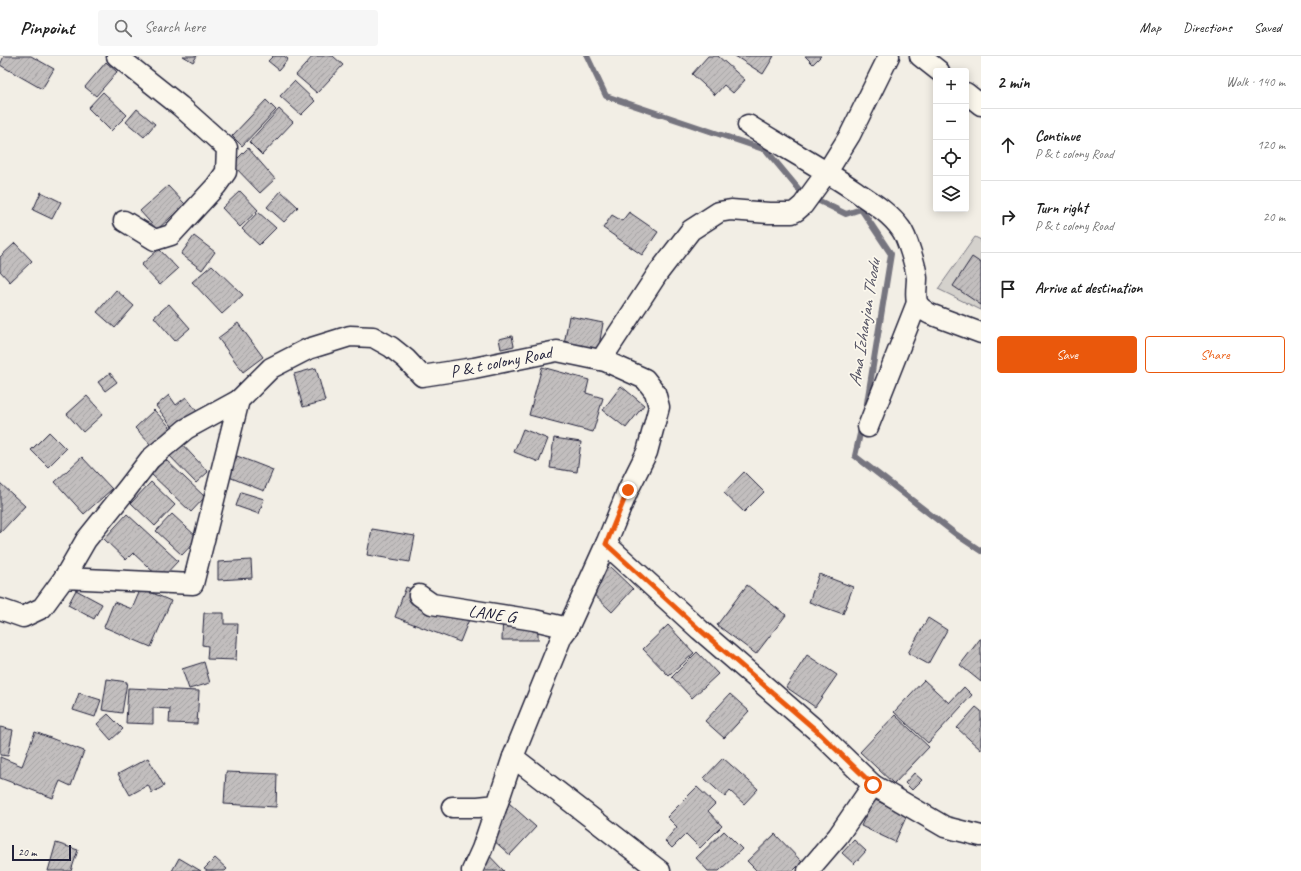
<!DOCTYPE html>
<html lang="en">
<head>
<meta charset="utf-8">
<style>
  body { margin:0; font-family:Caveat,sans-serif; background:#f6f6f6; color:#222 }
  .controls { position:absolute; right:12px; top:12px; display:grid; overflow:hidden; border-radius:4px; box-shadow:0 2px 10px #0003 }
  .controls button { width:36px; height:36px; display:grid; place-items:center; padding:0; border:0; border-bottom:1px solid #e0e0e0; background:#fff; color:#222; font:20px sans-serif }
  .scale { position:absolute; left:12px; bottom:10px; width:59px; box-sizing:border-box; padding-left:4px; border:2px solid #22223b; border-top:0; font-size:11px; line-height:14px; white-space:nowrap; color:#22223b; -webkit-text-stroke:3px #fbf7ec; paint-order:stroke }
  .stop { position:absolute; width:12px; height:12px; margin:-9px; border:3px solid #ea580c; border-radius:50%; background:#fff }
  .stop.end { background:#ea580c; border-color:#fff; box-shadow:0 1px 4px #0008 }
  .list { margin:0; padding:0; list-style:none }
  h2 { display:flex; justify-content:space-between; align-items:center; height:52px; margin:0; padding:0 16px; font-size:17px }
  h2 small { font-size:13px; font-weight:400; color:#767676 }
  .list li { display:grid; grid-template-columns:26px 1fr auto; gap:12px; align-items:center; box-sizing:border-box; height:72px; padding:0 16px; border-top:1px solid #e0e0e0 }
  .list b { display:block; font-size:15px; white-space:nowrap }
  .list p { margin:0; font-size:13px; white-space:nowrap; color:#767676 }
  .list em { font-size:13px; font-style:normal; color:#767676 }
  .actions { display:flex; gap:8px; padding:12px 16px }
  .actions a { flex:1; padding:9px 0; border:1px solid #ea580c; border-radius:4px; text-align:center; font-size:14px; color:#ea580c }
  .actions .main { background:#ea580c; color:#fff }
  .icon { flex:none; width:22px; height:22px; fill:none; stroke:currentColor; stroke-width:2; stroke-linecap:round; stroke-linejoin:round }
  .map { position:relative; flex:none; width:981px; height:815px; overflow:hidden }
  header { display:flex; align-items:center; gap:24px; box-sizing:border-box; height:56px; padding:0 20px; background:#fff; border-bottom:1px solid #e0e0e0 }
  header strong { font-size:19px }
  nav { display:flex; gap:22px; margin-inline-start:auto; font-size:14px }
  .search { width:280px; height:36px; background:#f6f6f6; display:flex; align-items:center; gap:10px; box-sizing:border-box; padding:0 14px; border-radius:4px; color:#767676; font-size:15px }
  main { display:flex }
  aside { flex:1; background:#fff }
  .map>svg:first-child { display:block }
  .pitch { fill:#d4d1cc; stroke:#7b7a84 }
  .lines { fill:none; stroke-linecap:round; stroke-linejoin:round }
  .stream { stroke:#76747f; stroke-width:6 }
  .building { fill:url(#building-hatch); stroke:#22223b }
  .minor-casing { stroke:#22223b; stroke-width:23 }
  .minor { stroke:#fbf7ec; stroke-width:20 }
  .route { stroke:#ea580c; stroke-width:5 }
  .labels { text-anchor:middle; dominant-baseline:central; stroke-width:3.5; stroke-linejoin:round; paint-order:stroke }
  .street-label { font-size:17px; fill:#22223b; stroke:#fbf7ec }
  .water-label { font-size:18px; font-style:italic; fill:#535263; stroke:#fbf7ec }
</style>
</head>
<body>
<header>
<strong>Pinpoint</strong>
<div class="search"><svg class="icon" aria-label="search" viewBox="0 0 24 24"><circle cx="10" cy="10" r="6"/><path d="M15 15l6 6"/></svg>Search here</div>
<nav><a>Map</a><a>Directions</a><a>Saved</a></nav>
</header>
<main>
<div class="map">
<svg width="981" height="815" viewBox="0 0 981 815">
  <defs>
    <pattern id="building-hatch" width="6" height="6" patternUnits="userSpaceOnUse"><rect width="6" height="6" fill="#c2bebe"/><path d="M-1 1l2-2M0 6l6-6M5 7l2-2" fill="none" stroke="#a6a3a4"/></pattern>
  </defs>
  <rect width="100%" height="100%" fill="#f2eee5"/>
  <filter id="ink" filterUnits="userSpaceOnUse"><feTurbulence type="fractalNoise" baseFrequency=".025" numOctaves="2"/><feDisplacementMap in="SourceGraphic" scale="8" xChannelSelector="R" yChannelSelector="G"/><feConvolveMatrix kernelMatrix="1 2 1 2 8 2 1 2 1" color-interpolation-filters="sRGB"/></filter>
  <g filter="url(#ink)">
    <path class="pitch" d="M975,181L981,184V254L938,233Z"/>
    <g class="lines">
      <g class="stream">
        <path d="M587,0L606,40L766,94L801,136L846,158L861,153L891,198L866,353"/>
        <path d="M862,369L855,400L957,479L981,495"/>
      </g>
    </g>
    <g class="building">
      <path d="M4,0H31L54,13L42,33L0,9Z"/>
      <path d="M183,0H197L193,6Z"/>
      <path d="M273,0H284L288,3L279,14L268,5Z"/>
      <path d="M313,0H333L343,9L317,37L296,19Z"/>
      <path d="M708,0H718L745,24L733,37L724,29L715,39L692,18Z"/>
      <path d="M735,0H774L763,18Z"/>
      <path d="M805,0H821L813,8Z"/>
      <path d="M106,6L117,16L96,40L85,31Z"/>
      <path d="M294,25L315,45L301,59L280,40Z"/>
      <path d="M103,36L127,59L111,75L88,52Z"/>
      <path d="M266,44L276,54L242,90L232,80Z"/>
      <path d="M137,53L155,68L144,81L126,66Z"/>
      <path d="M279,53L293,66L262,99L249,86Z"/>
      <path d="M248,92L275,123L260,137L232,108Z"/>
      <path d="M168,130L185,148L157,174L140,155Z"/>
      <path d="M240,135L258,154L240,171L222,152Z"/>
      <path d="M281,135L298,151L284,166L267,151Z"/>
      <path d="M41,136L61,146L52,163L33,154Z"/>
      <path d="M258,156L276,172L259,189L242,173Z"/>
      <path d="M629,156L658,176L642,199L603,172L612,159L622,165Z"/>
      <path d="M194,180L215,196L202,214L181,198Z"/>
      <path d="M15,187L32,205L10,226L0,215V201Z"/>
      <path d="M159,193L178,213L160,229L141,209Z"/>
      <path d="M972,201L981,207V249L953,230Z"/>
      <path d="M212,209L243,239L222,258L192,226Z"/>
      <path d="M116,234L134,250L115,272L97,256Z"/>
      <path d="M169,248L190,272L175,285L154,261Z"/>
      <path d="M569,260L603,267L598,296L564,289Z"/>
      <path d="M238,267L263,301L243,316L218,282Z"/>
      <path d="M512,280L514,290L501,293L499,283Z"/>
      <path d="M542,311L589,324L586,337L603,342L593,376L529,359Z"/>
      <path d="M316,312L325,345L303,351L294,318Z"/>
      <path d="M110,317L117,326L105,335L98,326Z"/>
      <path d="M621,330L644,349L626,372L603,354Z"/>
      <path d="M169,339L176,349L186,341L198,357L175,374L156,350Z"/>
      <path d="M87,340L103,358L83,376L67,358Z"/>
      <path d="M154,354L172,373L153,391L135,372Z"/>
      <path d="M523,373L548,383L539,406L514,396Z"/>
      <path d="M49,376L66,393L48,411L31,394Z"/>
      <path d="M554,382L581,386L577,416L550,412Z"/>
      <path d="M179,385L208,416L196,427L167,397Z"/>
      <path d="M237,400L273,414L264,435L229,421Z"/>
      <path d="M82,401L112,433L84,458L55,426Z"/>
      <path d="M165,403L205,441L191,456L151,418Z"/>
      <path d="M744,416L764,436L744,456L724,437Z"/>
      <path d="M151,426L175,449L155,470L131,447Z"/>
      <path d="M0,427L25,450L0,477Z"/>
      <path d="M241,436L264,443L259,458L236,450Z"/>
      <path d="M127,458L178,505L161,523L133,497L126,504L104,483Z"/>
      <path d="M172,458L198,482L182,499L156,475Z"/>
      <path d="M372,473L415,480L410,506L367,499Z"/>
      <path d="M251,504L252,522L218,524V506Z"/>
      <path d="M606,507L633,533L612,556L585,530Z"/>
      <path d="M819,518L853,531L843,558L809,546Z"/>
      <path d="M747,529L786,559L756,598L717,569Z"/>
      <path d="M406,531L472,556L460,586L395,561Z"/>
      <path d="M141,532L171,545L151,591L104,571L114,546L132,553Z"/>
      <path d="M76,534L102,548L94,563L68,549Z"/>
      <path d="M503,556H538V584H502Z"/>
      <path d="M204,557H224V568H238L236,604L207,603L208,590L202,589Z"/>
      <path d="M928,562L947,574L928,608L908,597Z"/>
      <path d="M668,569L694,597L669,620L643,593Z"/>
      <path d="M980,583H981V626L960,609Z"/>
      <path d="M697,596L718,618L692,642L672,621Z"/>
      <path d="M807,599L837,619L815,651L786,631Z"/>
      <path d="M204,606L210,627L189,633L182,613Z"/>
      <path d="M107,623L127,626L122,657L102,654Z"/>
      <path d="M924,624L949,647L964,631L972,639L928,687L894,656Z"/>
      <path d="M128,632L199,635L197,668L169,667L170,653L153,652V668L126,667Z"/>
      <path d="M79,637L101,644L95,661L73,654Z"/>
      <path d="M730,638L749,655L724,682L705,665Z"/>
      <path d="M976,651L981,655V694L957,672Z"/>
      <path d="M108,658L123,673L111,684L97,668Z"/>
      <path d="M895,659L929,691L894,728L860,696Z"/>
      <path d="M0,671L13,674L8,700L0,699Z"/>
      <path d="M35,676L84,695L71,730L60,725L53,742L0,722V701L22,710Z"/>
      <path d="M148,702L164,730L152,737L148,729L130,739L118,718Z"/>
      <path d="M723,702L758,733L744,748L730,735L725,741L704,722Z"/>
      <path d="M226,716L277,718L276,751L224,748Z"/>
      <path d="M914,717L922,724L912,734L905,727Z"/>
      <path d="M697,731L715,748L708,755L722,770L700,792L686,778L672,792L665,785L677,771L667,761Z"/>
      <path d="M873,743L907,759L895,786L861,770Z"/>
      <path d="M509,747L536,771L510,799L483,775Z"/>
      <path d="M724,775L742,793L719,815H708L696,802Z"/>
      <path d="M775,778L802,806L793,815H757L747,805Z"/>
      <path d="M854,784L866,795L854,808L842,797Z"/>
      <path d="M56,787L78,794L71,815H48Z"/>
      <path d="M479,789L504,815H473L463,805Z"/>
      <path d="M179,802L201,815H172Z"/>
      <path d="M215,802L227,813L225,815H207L204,813Z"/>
    </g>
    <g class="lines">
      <g class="minor-casing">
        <g id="minor">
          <path d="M117,0L180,50L227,92L226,116L216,130L171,179L155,184L124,165"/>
          <path d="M920,0L939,15"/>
          <path d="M966,37L981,49"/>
          <path d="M748,69C783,91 820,111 854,134C871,146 889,156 901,173C907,181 916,211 917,222C917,229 915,239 917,246C919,252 925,255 930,258L981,277"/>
          <path d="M601,304L658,217L691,174L719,156L731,154L769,157H792L796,155L803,149L827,116L850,79L889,0"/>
          <path d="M868,371L917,247"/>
          <path d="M606,488L568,572L562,580L513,701L660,815"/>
          <path d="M64,522L86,484L127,433L150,403L186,373L239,344"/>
          <path d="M419,539L432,548L534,564L568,572"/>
          <path d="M0,553L23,561L42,552L64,522L193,528L239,344L271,312L308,293L350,280L373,281L391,291L406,303L422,320L474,312L557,295L605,305L645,323L655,336L659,351L647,396L628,434L606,488L700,574L817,675L873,729L838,780L808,815"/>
          <path d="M873,729L945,771L981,780"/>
          <path d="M452,751H478L497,749L513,701"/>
          <path d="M472,815L482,793L497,749"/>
        </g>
      </g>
      <use href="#minor" class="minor"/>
    </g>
  </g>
  <g class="lines" filter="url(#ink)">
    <path class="route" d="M628,434L606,488L700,574L817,675L873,729"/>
  </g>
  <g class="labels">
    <g class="street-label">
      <text transform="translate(501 306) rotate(-11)">P &amp; t colony Road</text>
      <text transform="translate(492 558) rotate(8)">LANE G</text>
    </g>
    <g class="water-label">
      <text transform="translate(864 267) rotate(-81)">Ama Izhanjan Thodu</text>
    </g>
  </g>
</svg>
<div class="controls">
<button>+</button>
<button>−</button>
<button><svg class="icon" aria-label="locate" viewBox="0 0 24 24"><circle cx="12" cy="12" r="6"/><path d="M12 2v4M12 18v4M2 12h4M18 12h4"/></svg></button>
<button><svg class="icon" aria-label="layers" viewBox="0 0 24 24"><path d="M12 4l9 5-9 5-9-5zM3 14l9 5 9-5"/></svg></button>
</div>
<div class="scale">20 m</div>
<div class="stop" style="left:873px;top:729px"></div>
<div class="stop end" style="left:628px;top:434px"></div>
</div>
<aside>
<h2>2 min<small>Walk · 140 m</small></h2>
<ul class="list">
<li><svg class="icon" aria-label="ahead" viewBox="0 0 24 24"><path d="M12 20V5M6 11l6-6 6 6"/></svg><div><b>Continue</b><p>P &amp; t colony Road</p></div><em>120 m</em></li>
<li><svg class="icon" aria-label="right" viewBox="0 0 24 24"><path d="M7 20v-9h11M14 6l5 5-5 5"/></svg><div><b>Turn right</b><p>P &amp; t colony Road</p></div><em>20 m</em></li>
<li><svg class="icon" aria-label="arrive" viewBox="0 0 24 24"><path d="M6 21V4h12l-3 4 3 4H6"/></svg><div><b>Arrive at destination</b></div></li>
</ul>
<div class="actions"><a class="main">Save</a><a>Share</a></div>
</aside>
</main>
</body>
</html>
